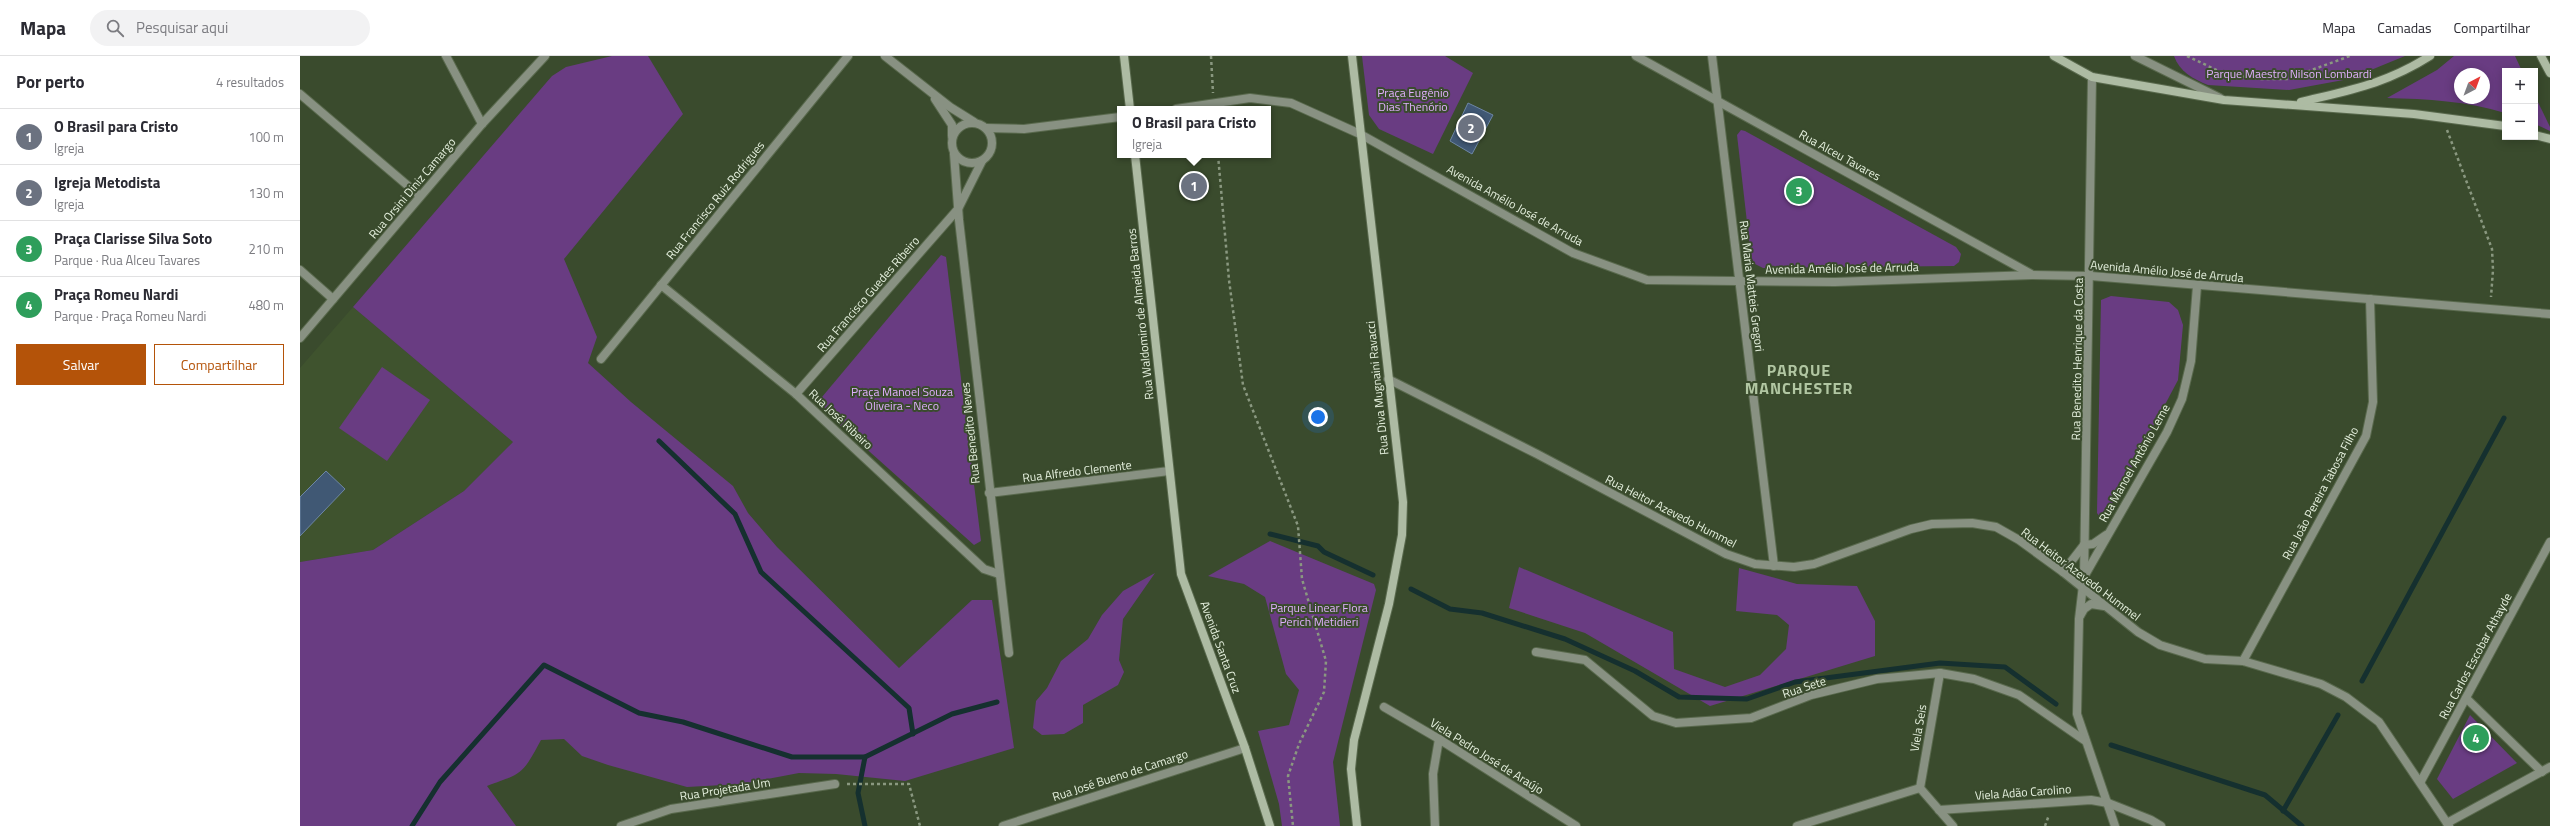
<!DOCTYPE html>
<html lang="pt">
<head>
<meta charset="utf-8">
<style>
  body { margin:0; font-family:"Titillium Web",sans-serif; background:#f2f2f3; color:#2b2b33 }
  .controls { position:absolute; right:12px; top:12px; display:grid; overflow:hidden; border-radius:0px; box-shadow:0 2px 10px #0003 }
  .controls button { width:36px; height:36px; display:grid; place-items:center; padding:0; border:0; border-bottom:1px solid #e1e1e2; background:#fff; color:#2b2b33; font:20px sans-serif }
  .compass { position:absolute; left:2154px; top:12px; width:36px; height:36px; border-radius:50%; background:#fff; box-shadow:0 2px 10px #0003; rotate:41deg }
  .you { position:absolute; left:1018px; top:361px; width:14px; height:14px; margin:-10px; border:3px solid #fff; border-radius:50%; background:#1a73e8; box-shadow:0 0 0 6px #1a73e833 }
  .badge { display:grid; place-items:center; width:26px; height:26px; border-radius:50%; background:#b45309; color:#fff; font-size:13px; font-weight:700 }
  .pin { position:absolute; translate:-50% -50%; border:2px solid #fff; box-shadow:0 1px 4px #0006 }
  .popup { position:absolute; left:817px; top:50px; width:154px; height:52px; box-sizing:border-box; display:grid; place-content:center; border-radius:0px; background:#fff; filter:drop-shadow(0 1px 3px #0005); font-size:13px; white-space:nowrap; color:#7c7c81 }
  .popup b { font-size:15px; color:#2b2b33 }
  .popup::after { content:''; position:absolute; left:50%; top:100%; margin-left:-8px; border:8px solid transparent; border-top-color:#fff }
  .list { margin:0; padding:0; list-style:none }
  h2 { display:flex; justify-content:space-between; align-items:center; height:52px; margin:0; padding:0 16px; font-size:17px }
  h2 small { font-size:13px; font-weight:400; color:#7c7c81 }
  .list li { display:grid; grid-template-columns:26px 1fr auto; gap:12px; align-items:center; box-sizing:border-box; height:56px; padding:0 16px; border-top:1px solid #e1e1e2 }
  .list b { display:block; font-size:15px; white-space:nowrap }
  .list p { margin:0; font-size:13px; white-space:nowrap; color:#7c7c81 }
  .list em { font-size:13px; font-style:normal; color:#7c7c81 }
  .actions { display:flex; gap:8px; padding:12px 16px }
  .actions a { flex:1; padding:9px 0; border:1px solid #b45309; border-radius:0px; text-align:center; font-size:14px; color:#b45309 }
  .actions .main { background:#b45309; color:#fff }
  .icon { flex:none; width:22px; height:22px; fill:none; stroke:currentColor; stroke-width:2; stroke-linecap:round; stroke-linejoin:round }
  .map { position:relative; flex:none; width:2250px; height:770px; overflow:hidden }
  header { display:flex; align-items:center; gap:24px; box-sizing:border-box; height:56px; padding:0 20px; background:#fff; border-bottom:1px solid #e1e1e2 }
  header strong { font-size:19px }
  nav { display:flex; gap:22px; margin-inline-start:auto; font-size:14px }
  .search { width:280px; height:36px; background:#f2f2f3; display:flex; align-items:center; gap:10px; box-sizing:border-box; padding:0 14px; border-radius:22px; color:#7c7c81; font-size:15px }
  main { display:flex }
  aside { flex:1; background:#fff }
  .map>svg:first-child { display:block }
  .built { fill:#3f532e }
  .green { fill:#693c82; fill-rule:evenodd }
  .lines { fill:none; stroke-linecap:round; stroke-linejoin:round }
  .stream { stroke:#15302f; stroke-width:5 }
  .building { fill:#405874; stroke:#6d86a4 }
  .service-casing { stroke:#59694d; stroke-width:10 }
  .minor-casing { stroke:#59694d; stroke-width:10 }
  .secondary-casing { stroke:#59694d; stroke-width:10 }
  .path { stroke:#8a9880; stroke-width:2.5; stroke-dasharray:3 3; stroke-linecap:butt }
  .service { stroke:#889182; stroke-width:8 }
  .minor { stroke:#889182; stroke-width:8 }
  .secondary { stroke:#adbba3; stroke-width:8 }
  .labels { text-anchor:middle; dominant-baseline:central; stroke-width:4; stroke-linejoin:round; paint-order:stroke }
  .park-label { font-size:12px; fill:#e1b0fe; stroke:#3a4b2d }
  .street-label { font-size:12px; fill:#e5f0de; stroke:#3a4b2d }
  .district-label { font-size:16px; font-weight:bold; letter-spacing:1px; fill:#b1c6a2; stroke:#3a4b2d }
</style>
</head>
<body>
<header>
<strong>Mapa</strong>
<div class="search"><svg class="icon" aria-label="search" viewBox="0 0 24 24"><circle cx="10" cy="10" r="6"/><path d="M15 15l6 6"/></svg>Pesquisar aqui</div>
<nav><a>Mapa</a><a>Camadas</a><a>Compartilhar</a></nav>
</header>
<main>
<aside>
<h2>Por perto<small>4 resultados</small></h2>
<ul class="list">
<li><span class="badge" style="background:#6b7280">1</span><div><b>O Brasil para Cristo</b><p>Igreja</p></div><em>100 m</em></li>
<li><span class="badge" style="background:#6b7280">2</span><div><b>Igreja Metodista</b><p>Igreja</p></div><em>130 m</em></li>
<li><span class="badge" style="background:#2e9e5b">3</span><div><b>Praça Clarisse Silva Soto</b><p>Parque · Rua Alceu Tavares</p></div><em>210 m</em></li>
<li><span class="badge" style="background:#2e9e5b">4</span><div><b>Praça Romeu Nardi</b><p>Parque · Praça Romeu Nardi</p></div><em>480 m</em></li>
</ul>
<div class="actions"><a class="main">Salvar</a><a>Compartilhar</a></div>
</aside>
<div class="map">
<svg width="2250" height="770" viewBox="0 0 2250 770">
  <rect width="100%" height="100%" fill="#3a4b2d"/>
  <path class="built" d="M53,251L213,386L164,435L73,494L0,506V312Z"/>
  <g class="green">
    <path d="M312,0H348L383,58L264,203L297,281L288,307L331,346L433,430L448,457L477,491L599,612L672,544H692L714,692L605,725L536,718L499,717L441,728L387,731L308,709L282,700L264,683L241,684C222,719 223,717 187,730L216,770H0V506L73,494L164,435L213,386L53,251L252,20L266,11Z"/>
    <path d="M1062,0H1145L1173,17L1133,98L1079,73L1069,59Z"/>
    <path d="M1874,0H2105L2049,23L1989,34L1908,29C1893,23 1879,15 1874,0Z"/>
    <path d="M2154,0H2215L2222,15H2205V57C2167,45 2127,43 2087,42L2137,14ZM2160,18H2184V42H2160Z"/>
    <path d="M2235,40L2250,71V75L2235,68Z"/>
    <path d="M1441,74L1445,75L1656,191L1661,198L1659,206L1654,210L1463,212L1455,208L1451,201L1437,79Z"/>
    <path d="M641,199L646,201L681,485L674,489L523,354L520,348L522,341Z"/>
    <path d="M1811,240L1869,246L1878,254L1883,269L1878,324L1806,460L1801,463L1797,457L1801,244Z"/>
    <path d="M82,311L130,344L87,405L39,372Z"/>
    <path d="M970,485L1074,528L1076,534L1033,706L1040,770H982L979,748L958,675L989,669L999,634L986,618L965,541L944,528L908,520Z"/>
    <path d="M1219,511L1373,576L1374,613L1425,631L1460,619L1486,593L1489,569L1477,559L1436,555L1439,512L1497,528L1557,530L1575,565V600L1410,650L1285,577L1209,552Z"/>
    <path d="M855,517L823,563L819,604L824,616L818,629L783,649V667L764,678L742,679L733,672L736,645L747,632L761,605L788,583L802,559L823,535Z"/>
    <path d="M2170,659L2217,707L2153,743L2137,723Z"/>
  </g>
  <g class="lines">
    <g class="stream">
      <path d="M359,385L435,458L461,516L609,652L613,678"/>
      <path d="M970,478L1018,490L1024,496L1073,519"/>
      <path d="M1111,533L1150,553L1182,557L1265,583L1335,615L1379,641L1447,643L1495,626L1640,607L1705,611L1756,648"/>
      <path d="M2062,625L2204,362"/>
      <path d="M1811,689L1965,739L2002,770"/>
      <path d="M565,701L558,737L565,770"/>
      <path d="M1983,755L2038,659"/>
      <path d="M112,770L140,726L244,609L339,657L383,666L492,701H565L652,658L697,646"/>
    </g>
  </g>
  <g class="building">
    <path d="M1168,47L1193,59L1172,98L1150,85Z"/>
    <path d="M903,119L906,138L885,140L882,122Z"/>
    <path d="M26,415L45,433L0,480V441Z"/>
  </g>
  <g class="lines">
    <g class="service-casing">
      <g id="service">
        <path d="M1835,0L1920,42"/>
        <path d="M1639,754L1791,744L1808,747"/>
      </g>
    </g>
    <g class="minor-casing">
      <g id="minor">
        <path d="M146,0L182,68"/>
        <path d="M585,0L650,51L674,66"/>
        <path d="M1336,0L1731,218"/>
        <path d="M1412,0L1474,510"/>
        <path d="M1792,21L1784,521L1779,563L1777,658L1815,770"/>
        <path d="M0,38L120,140"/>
        <path d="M635,43L652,69V80"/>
        <path d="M876,53L950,42L991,47L1060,78L1273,197L1347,224L1535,226L1732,219L1791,220L2250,258"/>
        <circle cx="672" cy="87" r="20"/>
        <path d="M686,72L724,73L820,61"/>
        <path d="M654,98L659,164L709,597"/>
        <path d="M0,214L33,243"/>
        <path d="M361,229L496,338L684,513L699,518"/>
        <path d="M0,282L182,68L245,0"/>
        <path d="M301,303L548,0"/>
        <path d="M1088,323L1237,398L1426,498L1455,508L1494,511L1514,508L1611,473L1632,468L1672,467L1696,471L1719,484L1763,516L1838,576L1860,589L1905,603L1943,605L2021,628L2046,641L2079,666L2149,770"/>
        <path d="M496,338L658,153L682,105"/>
        <path d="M689,437L869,415"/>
        <path d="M1784,489L1793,488L1806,479"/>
        <path d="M1763,516L1784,489"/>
        <path d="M1785,519L1867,376L1882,343L1891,305L1897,230"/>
        <path d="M1780,560L1784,553L1791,548L1804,550"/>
        <path d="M1236,596L1285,604L1353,660L1376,667L1451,662L1511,639L1577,623L1640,617L1674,623L1719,639L1784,684"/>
        <path d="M1943,605L2066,380L2073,346L2070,243"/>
        <path d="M2166,642L2242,716"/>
        <path d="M1084,651L1139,683L1276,770"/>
        <path d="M2121,725L2250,486"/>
        <path d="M1620,732L1640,617"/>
        <path d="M1620,732L1653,770"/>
        <path d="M1808,747L1851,764L1861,770"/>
        <path d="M2147,767L2250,711"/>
        <path d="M321,770L371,753L535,728"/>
        <path d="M703,770L945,692"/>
        <path d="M1135,770L1133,718L1139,683"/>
        <path d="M1497,770L1620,732"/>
      </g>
    </g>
    <g class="secondary-casing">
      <g id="secondary">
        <path d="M824,0L830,53"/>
        <path d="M1052,0L1103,446L1102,479L1089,548L1054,684L1051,713L1057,770"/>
        <path d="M1754,0L1792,21L1924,44L2114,58L2205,70"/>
        <path d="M2241,0L2250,17"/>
        <path d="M2001,46C2050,34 2086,28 2130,0"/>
        <path d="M2235,79L2250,83"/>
        <path d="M835,99L881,518L945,692L970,770"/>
      </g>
    </g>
    <g class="path">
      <path d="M911,0L913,37"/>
      <path d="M1887,0L1925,18L1961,23H1987L2050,0"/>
      <path d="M2147,74L2192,193L2193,214L2191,241"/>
      <path d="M918,99L929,224L943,329L998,470L1002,523L1026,605L1024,636L999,688L988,720L993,770"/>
      <path d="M547,728H609L620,770"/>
      <path d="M1745,770L1749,759"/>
    </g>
    <use href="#service" class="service"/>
    <use href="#minor" class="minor"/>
    <use href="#secondary" class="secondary"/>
  </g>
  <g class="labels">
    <g class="park-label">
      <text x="1989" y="17">Parque Maestro Nilson Lombardi</text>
      <text x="1113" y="36">Praça Eugênio<tspan x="1113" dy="14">Dias Thenório</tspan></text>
      <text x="602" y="335">Praça Manoel Souza<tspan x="602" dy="14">Oliveira - Neco</tspan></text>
      <text x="1019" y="551">Parque Linear Flora<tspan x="1019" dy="14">Perich Metidieri</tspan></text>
    </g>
    <g class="street-label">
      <text transform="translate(1540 99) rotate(29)">Rua Alceu Tavares</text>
      <text transform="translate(112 132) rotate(-50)">Rua Orsini Diniz Camargo</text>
      <text transform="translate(415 144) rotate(-51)">Rua Francisco Ruiz Rodrigues</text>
      <text transform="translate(1215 149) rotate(29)">Avenida Amélio José de Arruda</text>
      <text transform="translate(1542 212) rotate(-1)">Avenida Amélio José de Arruda</text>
      <text transform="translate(1867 215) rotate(5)">Avenida Amélio José de Arruda</text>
      <text transform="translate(1452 230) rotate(83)">Rua Maria Matteis Gregori</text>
      <text transform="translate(568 238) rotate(-49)">Rua Francisco Guedes Ribeiro</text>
      <text transform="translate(840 258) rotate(-96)">Rua Waldomiro de Almeida Barros</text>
      <text transform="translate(1777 303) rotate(-89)">Rua Benedito Henrique da Costa</text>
      <text transform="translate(1077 332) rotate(-96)">Rua Diva Mugnaini Ravacci</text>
      <text transform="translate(541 363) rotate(43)">Rua José Ribeiro</text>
      <text transform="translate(670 377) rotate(-96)">Rua Benedito Neves</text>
      <text transform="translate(1834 407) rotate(-61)">Rua Manoel Antônio Leme</text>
      <text transform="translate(777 415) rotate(-7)">Rua Alfredo Clemente</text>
      <text transform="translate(2020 437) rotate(-62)">Rua João Pereira Tabosa Filho</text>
      <text transform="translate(1371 455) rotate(27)">Rua Heitor Azevedo Hummel</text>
      <text transform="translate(1781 518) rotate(37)">Rua Heitor Azevedo Hummel</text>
      <text transform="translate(921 591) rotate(70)">Avenida Santa Cruz</text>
      <text transform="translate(2175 600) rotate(-62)">Rua Carlos Escobar Athayde</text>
      <text transform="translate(1504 631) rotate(-18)">Rua Sete</text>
      <text transform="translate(1618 672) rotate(-80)">Viela Seis</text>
      <text transform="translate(1187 700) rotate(32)">Viela Pedro José de Araújo</text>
      <text transform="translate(820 719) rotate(-18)">Rua José Bueno de Camargo</text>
      <text transform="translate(425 733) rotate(-9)">Rua Projetada Um</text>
      <text transform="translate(1723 736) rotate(-4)">Viela Adão Carolino</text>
    </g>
    <g class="district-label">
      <text x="1499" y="314">PARQUE<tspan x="1499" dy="18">MANCHESTER</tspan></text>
    </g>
  </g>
</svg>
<div class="controls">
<button>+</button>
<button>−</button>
</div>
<svg class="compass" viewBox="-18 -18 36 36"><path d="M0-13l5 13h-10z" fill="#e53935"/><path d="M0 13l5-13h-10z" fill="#7c7c81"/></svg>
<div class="you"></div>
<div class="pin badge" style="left:894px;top:130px;background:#6b7280">1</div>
<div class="popup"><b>O Brasil para Cristo</b>Igreja</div>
<div class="pin badge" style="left:1171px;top:72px;background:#6b7280">2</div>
<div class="pin badge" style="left:1499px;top:135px;background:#2e9e5b">3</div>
<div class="pin badge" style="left:2176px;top:682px;background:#2e9e5b">4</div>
</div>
</main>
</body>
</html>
